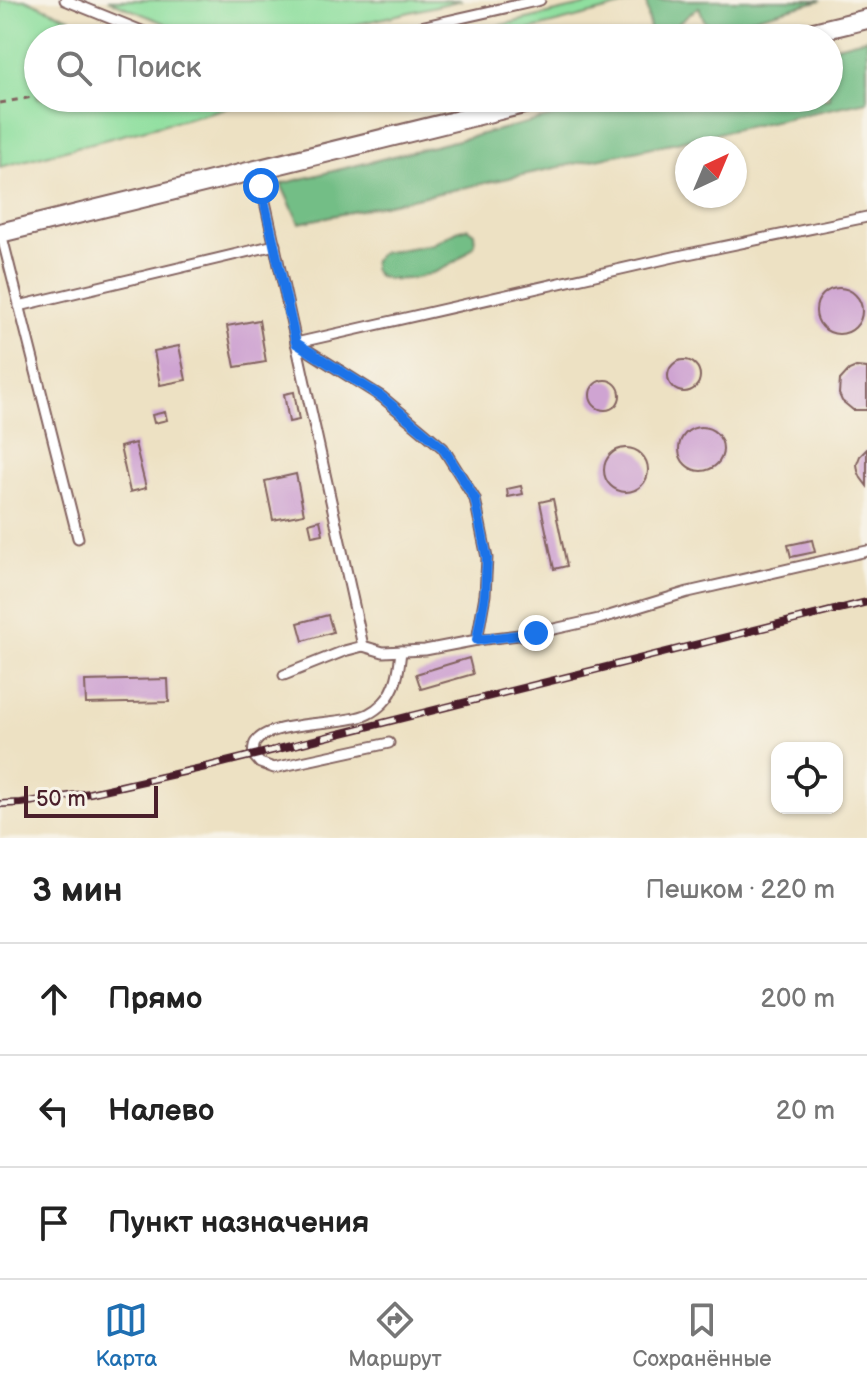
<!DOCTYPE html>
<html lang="ru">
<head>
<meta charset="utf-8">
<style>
  body { margin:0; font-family:"Balsamiq Sans",sans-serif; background:#f2f2f2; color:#222 }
  .controls { position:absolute; right:24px; bottom:24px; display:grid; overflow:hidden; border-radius:16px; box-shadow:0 2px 6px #0004 }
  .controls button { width:72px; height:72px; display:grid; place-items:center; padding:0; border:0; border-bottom:2px solid #e0e0e0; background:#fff; color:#222; font:40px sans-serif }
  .compass { position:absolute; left:675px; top:136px; width:72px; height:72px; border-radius:50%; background:#fff; box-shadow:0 2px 6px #0004; rotate:44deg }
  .scale { position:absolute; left:24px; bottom:20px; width:134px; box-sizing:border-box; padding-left:8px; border:4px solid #4a1f2b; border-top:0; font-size:22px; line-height:28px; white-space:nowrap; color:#4a1f2b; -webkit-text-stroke:6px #f7f3e8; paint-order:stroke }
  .stop { position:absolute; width:24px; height:24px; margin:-18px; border:6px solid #1a73e8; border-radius:50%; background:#fff }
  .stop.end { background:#1a73e8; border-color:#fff; box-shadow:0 2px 8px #0008 }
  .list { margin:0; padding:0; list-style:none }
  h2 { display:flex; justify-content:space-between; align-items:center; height:104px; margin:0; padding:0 32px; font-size:34px }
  h2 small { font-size:26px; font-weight:400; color:#767676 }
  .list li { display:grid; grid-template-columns:52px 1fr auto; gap:24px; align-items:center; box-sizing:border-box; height:112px; padding:0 32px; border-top:2px solid #e0e0e0 }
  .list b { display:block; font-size:30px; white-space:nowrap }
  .list em { font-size:26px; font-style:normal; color:#767676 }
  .icon { flex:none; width:44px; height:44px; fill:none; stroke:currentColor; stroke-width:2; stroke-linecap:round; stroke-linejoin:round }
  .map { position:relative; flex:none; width:867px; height:838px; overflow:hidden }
  .search { position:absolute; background:#fff; box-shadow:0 2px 6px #0004; left:24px; right:24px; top:24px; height:88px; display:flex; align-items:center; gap:20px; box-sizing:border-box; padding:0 28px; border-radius:44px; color:#767676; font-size:30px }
  .sheet { height:440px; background:#fff }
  nav { display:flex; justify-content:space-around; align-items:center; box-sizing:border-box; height:112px; border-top:2px solid #e0e0e0; background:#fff; font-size:22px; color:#767676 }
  nav a { display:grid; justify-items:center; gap:4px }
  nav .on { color:#1f6fb2 }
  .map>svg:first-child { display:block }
  .green { fill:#8fdf9f; stroke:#6c7f65; stroke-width:2 }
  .forest { fill:#73be86; stroke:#5e6e58; stroke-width:2 }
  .building { fill:#cfa4d2 }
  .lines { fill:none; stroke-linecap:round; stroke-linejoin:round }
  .lane-casing { stroke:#836360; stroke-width:13 }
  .street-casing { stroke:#836360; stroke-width:22 }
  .path { stroke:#836360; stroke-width:3; stroke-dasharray:6 6; stroke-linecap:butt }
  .lane { stroke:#fff; stroke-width:9 }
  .street { stroke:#fff; stroke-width:18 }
  .rail-casing { stroke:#4a1f2b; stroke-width:8 }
  .rail { stroke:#f7f3e8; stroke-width:5; stroke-dasharray:15; stroke-linecap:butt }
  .route { stroke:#1a73e8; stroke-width:10 }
</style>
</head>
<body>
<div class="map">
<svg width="867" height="838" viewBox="0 0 867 838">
  <rect width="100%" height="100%" fill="#f7f3e8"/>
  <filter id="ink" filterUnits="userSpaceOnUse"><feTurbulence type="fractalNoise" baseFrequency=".0125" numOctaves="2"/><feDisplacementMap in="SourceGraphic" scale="16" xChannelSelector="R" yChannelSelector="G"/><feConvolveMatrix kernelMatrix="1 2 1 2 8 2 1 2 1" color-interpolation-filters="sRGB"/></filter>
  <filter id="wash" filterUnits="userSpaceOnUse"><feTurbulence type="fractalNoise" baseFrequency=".006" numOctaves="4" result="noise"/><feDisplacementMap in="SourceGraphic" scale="32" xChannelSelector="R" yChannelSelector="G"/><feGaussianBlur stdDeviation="1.8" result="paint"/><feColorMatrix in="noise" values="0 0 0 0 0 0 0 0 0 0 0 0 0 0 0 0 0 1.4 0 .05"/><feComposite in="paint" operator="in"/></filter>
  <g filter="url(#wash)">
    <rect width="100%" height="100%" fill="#ede1c3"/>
    <g class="green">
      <path d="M0,0H27L116,38H38V98H265L0,167Z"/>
      <path d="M108,0H462L302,37L211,38L193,35Z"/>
      <path d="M608,0H645L498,38H446Z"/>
    </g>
    <g class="forest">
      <path d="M646,0H822L708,30L699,7L660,38H651Z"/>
      <path d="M867,38V101L299,223L281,184L627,98H829V48Z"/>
      <path d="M467,228L474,233L475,244C455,268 420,282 389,279C371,277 368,263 381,253L433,244L457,231Z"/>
    </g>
    <g id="blocks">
      <g class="building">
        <circle cx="839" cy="311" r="23"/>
        <path d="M259,320L266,362L235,367L227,326Z"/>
        <path d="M179,346L186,380L160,385L154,351Z"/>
        <circle cx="684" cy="376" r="16"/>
        <path d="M856,367L867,368V410H853L842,401L839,394L840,380L849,370Z"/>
        <circle cx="605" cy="395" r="15"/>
        <path d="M294,392L299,420L289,422L284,394Z"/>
        <path d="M165,412L167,420L154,423L152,415Z"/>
        <circle cx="701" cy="449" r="22"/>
        <path d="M135,443L146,488L130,492L120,447Z"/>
        <circle cx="626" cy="470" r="22"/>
        <path d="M867,449V486L861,478L858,471L857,464L860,456Z"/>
        <path d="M296,474L304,514L273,520L265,481Z"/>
        <path d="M521,486L523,494L508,497L507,489Z"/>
        <path d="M553,499L567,566L554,569L540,502Z"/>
        <path d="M320,520L323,534L312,536L309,523Z"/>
        <path d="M812,540L815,552L791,557L788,545Z"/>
        <path d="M328,615L333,632L303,641L298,623Z"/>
        <path d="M469,658L473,674L421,689L416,674Z"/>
        <path d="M168,679L169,702L86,704L85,681Z"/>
      </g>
    </g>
  </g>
  <g filter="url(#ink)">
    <use href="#blocks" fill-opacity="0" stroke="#836360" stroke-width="2"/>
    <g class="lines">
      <g class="lane-casing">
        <g id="lane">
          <path d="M65,0L159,38"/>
          <path d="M372,38L540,0"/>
          <path d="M258,170L363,646"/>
          <path d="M1,233L78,538"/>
          <path d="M19,306L275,245"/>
          <path d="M296,343L678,256L867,217"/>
          <path d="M477,640L536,633L599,619L688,592L867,551"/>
          <path d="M284,675L344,651L363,646L383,652L425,650L477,640L485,595L487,558L475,499L443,448L382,397L296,343"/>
          <path d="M389,743L274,768L260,763L253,755C254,751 253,746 255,743C268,720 344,726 368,714C372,712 380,706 383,703C397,689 399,670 401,651"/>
        </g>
      </g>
      <g class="street-casing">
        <g id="street">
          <path d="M789,38L867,19"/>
          <path d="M0,233L548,98"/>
        </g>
      </g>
      <path class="path" d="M0,103L38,96"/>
      <use href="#lane" class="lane"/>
      <use href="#street" class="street"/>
      <g class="rail-casing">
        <path id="rail" d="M0,804L21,803L90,793L210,766L867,602"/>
      </g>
      <use href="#rail" class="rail"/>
    </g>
  </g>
  <g class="lines" filter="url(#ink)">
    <path class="route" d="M261,186L296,343L382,397L443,448L475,499L487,558L485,595L477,640L536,633"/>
  </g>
</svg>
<div class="controls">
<button><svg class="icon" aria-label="locate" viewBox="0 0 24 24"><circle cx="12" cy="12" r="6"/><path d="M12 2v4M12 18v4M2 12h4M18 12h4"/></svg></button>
</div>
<svg class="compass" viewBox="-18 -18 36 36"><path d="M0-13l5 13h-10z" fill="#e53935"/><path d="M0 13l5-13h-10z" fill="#767676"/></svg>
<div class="scale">50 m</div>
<div class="stop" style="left:261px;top:186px"></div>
<div class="stop end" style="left:536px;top:633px"></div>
<div class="search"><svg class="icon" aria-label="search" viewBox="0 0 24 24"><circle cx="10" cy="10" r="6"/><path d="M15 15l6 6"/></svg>Поиск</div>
</div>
<section class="sheet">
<h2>3 мин<small>Пешком · 220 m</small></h2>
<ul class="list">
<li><svg class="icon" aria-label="ahead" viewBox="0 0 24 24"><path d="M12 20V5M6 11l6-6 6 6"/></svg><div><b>Прямо</b></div><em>200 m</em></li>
<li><svg class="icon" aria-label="left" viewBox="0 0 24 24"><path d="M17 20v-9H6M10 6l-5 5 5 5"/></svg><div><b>Налево</b></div><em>20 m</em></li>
<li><svg class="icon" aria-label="arrive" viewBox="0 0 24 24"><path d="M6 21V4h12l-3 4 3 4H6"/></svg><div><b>Пункт назначения</b></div></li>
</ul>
</section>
<nav>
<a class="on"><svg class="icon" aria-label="map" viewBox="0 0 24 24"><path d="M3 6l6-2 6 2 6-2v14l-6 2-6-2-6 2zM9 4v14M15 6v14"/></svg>Карта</a>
<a><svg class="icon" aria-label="directions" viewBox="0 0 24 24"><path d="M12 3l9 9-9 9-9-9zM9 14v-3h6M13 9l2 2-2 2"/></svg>Маршрут</a>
<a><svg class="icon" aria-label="saved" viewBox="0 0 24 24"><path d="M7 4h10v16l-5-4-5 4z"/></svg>Сохранённые</a>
</nav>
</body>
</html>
